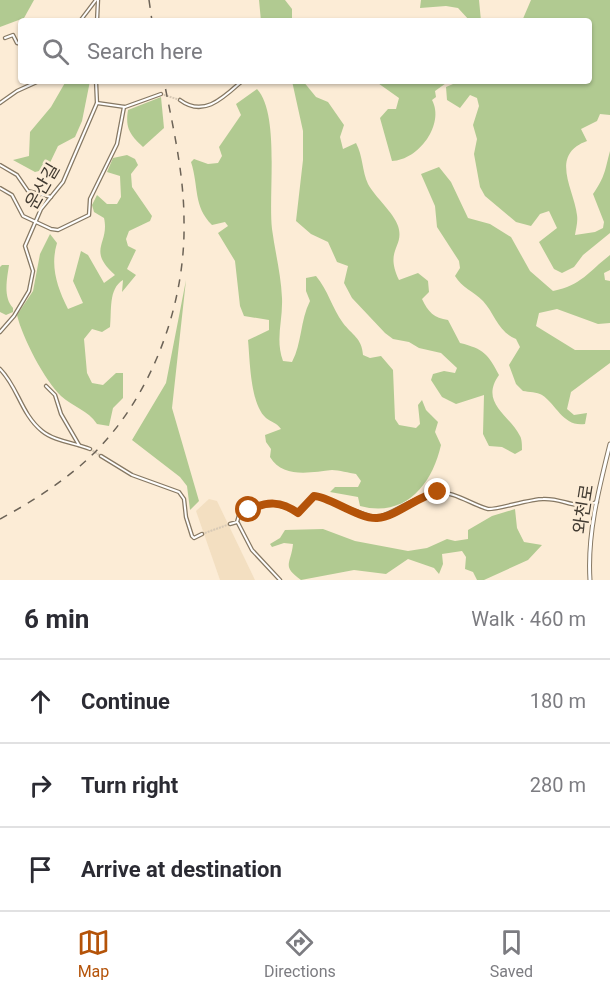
<!DOCTYPE html>
<html lang="en">
<head>
<meta charset="utf-8">
<style>
  body { margin:0; font-family:Roboto,"Noto Sans KR",sans-serif; background:#f2f2f3; color:#2b2b33 }
  .stop { position:absolute; width:18px; height:18px; margin:-14px; border:4px solid #b45309; border-radius:50%; background:#fff }
  .stop.end { background:#b45309; border-color:#fff; box-shadow:0 2px 6px #0008 }
  .list { margin:0; padding:0; list-style:none }
  h2 { display:flex; justify-content:space-between; align-items:center; height:78px; margin:0; padding:0 24px; font-size:26px }
  h2 small { font-size:20px; font-weight:400; color:#7c7c81 }
  .list li { display:grid; grid-template-columns:39px 1fr auto; gap:18px; align-items:center; box-sizing:border-box; height:84px; padding:0 24px; border-top:2px solid #e1e1e2 }
  .list b { display:block; font-size:22px; white-space:nowrap }
  .list em { font-size:20px; font-style:normal; color:#7c7c81 }
  .icon { flex:none; width:33px; height:33px; fill:none; stroke:currentColor; stroke-width:2; stroke-linecap:round; stroke-linejoin:round }
  .map { position:relative; flex:none; width:610px; height:580px; overflow:hidden }
  .search { position:absolute; background:#fff; box-shadow:0 2px 4px #0004; left:18px; right:18px; top:18px; height:66px; display:flex; align-items:center; gap:15px; box-sizing:border-box; padding:0 21px; border-radius:6px; color:#7c7c81; font-size:22px }
  .sheet { height:330px; background:#fff }
  nav { display:flex; justify-content:space-around; align-items:center; box-sizing:border-box; height:84px; border-top:2px solid #e1e1e2; background:#fff; font-size:16px; color:#7c7c81 }
  nav a { display:grid; justify-items:center; gap:3px }
  nav .on { color:#b45309 }
  .map>svg:first-child { display:block }
  .built { fill:#f3dfc1 }
  .forest { fill:#b1ca91 }
  .lines { fill:none; stroke-linecap:round; stroke-linejoin:round }
  .minor-tunnel { stroke:#d7c9b5; stroke-width:2; stroke-dasharray:2 1; stroke-linecap:butt }
  .minor-casing { stroke:#867863; stroke-width:4.5 }
  .tertiary-casing { stroke:#867863; stroke-width:5 }
  .minor { stroke:#fff; stroke-width:2 }
  .tertiary { stroke:#fff; stroke-width:3 }
  .rail { stroke:#6c6357; stroke-width:1.5; stroke-dasharray:8 8; stroke-linecap:butt }
  .route { stroke:#b45309; stroke-width:8 }
  .labels { text-anchor:middle; dominant-baseline:central; stroke-width:5; stroke-linejoin:round; paint-order:stroke }
  .street-label { font-size:18px; fill:#423b32; stroke:#fcecd6 }
</style>
</head>
<body>
<div class="map">
<svg width="610" height="580" viewBox="0 0 610 580">
  <rect width="100%" height="100%" fill="#fcecd6"/>
  <path class="built" d="M209,499L217,501L255,580H220L196,511Z"/>
  <g class="forest">
    <path d="M0,0H34L24,18L0,27Z"/>
    <path d="M259,0H285L292,9V21H261Z"/>
    <path d="M421,0H479L481,21H470L458,8L446,6L420,8Z"/>
    <path d="M531,0H610V115L600,114L597,121L581,129L587,141C549,155 574,189 577,215C578,222 576,228 575,235L595,232L603,228L604,222L593,194C605,177 605,170 610,151V233L583,255L574,267L562,273L554,269L539,242L557,228L549,211L540,214L531,226L516,222L485,196L480,187L474,154L477,139L473,125L479,106L477,98L470,95L460,108L447,100L446,87L460,81H589V21H522Z"/>
    <path d="M66,81H90L82,121L75,137L58,146L47,169L35,172L13,160L29,156L30,132L51,107Z"/>
    <path d="M292,81H303L316,97L328,102L344,125L340,137L343,149L356,143C363,156 362,171 368,184C375,197 394,213 398,226C405,247 384,249 399,280L418,273L428,281L429,292L422,299C428,312 434,318 448,320L460,343C484,349 488,354 499,375C479,403 510,415 520,436C522,439 522,446 522,450L515,454L502,447L489,446L483,434L484,395L456,404L442,397L431,380L433,374L444,371L455,373L457,368L441,353L419,348L409,342L393,339L385,333L352,298L344,283L348,266L337,262L328,242L311,234L296,221L303,160V131Z"/>
    <path d="M375,81H449L435,91L436,97L432,100C445,124 419,160 392,161L380,118L388,109H396L399,98Z"/>
    <path d="M257,89C280,114 268,193 272,229C275,252 281,274 282,298C283,321 275,339 283,361L292,362C302,343 300,321 310,301L306,291V278L316,276C328,290 332,308 343,323C352,335 362,338 363,355L370,358L381,356L393,370L395,419L399,425L416,428L420,424L418,405L422,400L426,410L438,422L435,432L441,445C432,485 405,518 360,506L358,497L330,492L335,487H358L361,481L356,474C349,473 339,470 332,470C312,472 283,479 270,457L271,449L266,442L265,435L281,429C276,422 272,423 266,418C250,404 250,359 248,340L269,330V320L244,316L240,306L235,261L218,233L228,226L225,222L212,225C193,206 199,187 191,162L194,159L208,164L218,163L222,156L219,147L241,115L236,104Z"/>
    <path d="M161,97L164,128L143,147C130,135 125,128 128,110Z"/>
    <path d="M127,155L135,159L138,165L131,174L132,187L152,216L150,221L129,231L126,239L128,246L136,250L127,269L136,275L122,292L123,280C108,289 112,311 110,327L102,332L92,329L84,339L87,373L92,383L103,385L116,373H123V398L113,408L109,426L97,424C88,410 73,407 61,396C45,381 22,337 17,315L33,291L40,254L50,234L57,243C50,266 57,287 68,309L83,303L73,281L81,251L88,255L104,283L115,275C86,249 110,244 104,218L94,212L92,205L97,195L107,204H117L121,197L120,176L107,172L113,158Z"/>
    <path d="M439,167L451,182L468,218L490,224L511,237L530,271L553,291C582,285 588,272 610,255V270L604,273L605,280L610,281V323L598,324L557,309L539,313L536,326L575,350H610V363L571,392L567,409L574,415L587,413L585,424C563,427 557,405 542,395C537,392 529,392 523,391L516,384L509,365L520,347L516,339C498,332 495,314 483,301C473,291 462,288 455,276L460,268L459,261L437,227L435,206L421,174Z"/>
    <path d="M2,265H9C7,279 3,297 13,308V312L6,315L0,312V267Z"/>
    <path d="M186,280L172,408L199,501L190,510L187,486L180,477L132,440L166,383Z"/>
    <path d="M515,509L517,528L524,542L542,545L528,560L484,580H477L473,572L465,569L466,557L462,551L442,554L443,564L439,574L434,568L408,559L386,574L354,570L301,580C281,566 291,564 293,544L284,543L272,547L270,544L280,538L285,530L323,529L355,541L408,551L427,548L447,539L455,541L468,539V530L492,516Z"/>
  </g>
  <g class="lines">
    <g class="minor-tunnel">
      <path d="M161,94L180,100"/>
      <path d="M90,449L101,456"/>
      <path d="M202,534L230,524"/>
    </g>
    <g class="minor-casing">
      <g id="minor">
        <path d="M80,21L96,0"/>
        <path d="M97,21L98,0"/>
        <path d="M5,38L13,35L17,43L21,44"/>
        <path d="M180,100C204,118 224,97 242,81"/>
        <path d="M0,103L17,91L39,81"/>
        <path d="M97,103L125,107L161,94"/>
        <path d="M0,165L17,175L28,191L51,197"/>
        <path d="M0,188L12,195L23,216L51,229L58,230L89,215L90,199L117,144L124,107"/>
        <path d="M0,332L14,316L29,291L33,271L25,246L41,209L63,182L97,103L96,81"/>
        <path d="M0,369C18,387 21,414 42,431C54,441 75,443 90,449"/>
        <path d="M46,386L55,395L61,414L79,445"/>
        <path d="M101,456L132,475L179,492L184,499L186,517L192,536L194,538L202,534"/>
        <path d="M238,523L252,550L280,580"/>
        <path d="M230,524L237,522L240,512C265,505 274,496 298,513L314,496C319,496 365,515 375,518C396,513 415,496 435,493C453,490 472,505 488,509C496,510 530,499 543,499C565,498 574,511 597,502"/>
      </g>
    </g>
    <g class="tertiary-casing">
      <path id="tertiary" d="M590,580C587,534 599,488 610,444"/>
    </g>
    <use href="#minor" class="minor"/>
    <use href="#tertiary" class="tertiary"/>
    <g class="rail">
      <path d="M149,0L152,21"/>
      <path d="M0,519C28,504 55,487 80,466C148,408 186,309 184,221C184,174 173,127 164,81"/>
    </g>
  </g>
  <g class="lines">
    <path class="route" d="M249,510C267,501 281,501 298,513L314,496C328,496 359,519 377,518C398,516 417,496 438,492"/>
  </g>
  <g class="labels">
    <g class="street-label">
      <text transform="translate(42 186) rotate(-60)">운산길</text>
      <text transform="translate(583 509) rotate(-81)">와천로</text>
    </g>
  </g>
</svg>
<div class="stop" style="left:249px;top:510px"></div>
<div class="stop end" style="left:438px;top:492px"></div>
<div class="search"><svg class="icon" aria-label="search" viewBox="0 0 24 24"><circle cx="10" cy="10" r="6"/><path d="M15 15l6 6"/></svg>Search here</div>
</div>
<section class="sheet">
<h2>6 min<small>Walk · 460 m</small></h2>
<ul class="list">
<li><svg class="icon" aria-label="ahead" viewBox="0 0 24 24"><path d="M12 20V5M6 11l6-6 6 6"/></svg><div><b>Continue</b></div><em>180 m</em></li>
<li><svg class="icon" aria-label="right" viewBox="0 0 24 24"><path d="M7 20v-9h11M14 6l5 5-5 5"/></svg><div><b>Turn right</b></div><em>280 m</em></li>
<li><svg class="icon" aria-label="arrive" viewBox="0 0 24 24"><path d="M6 21V4h12l-3 4 3 4H6"/></svg><div><b>Arrive at destination</b></div></li>
</ul>
</section>
<nav>
<a class="on"><svg class="icon" aria-label="map" viewBox="0 0 24 24"><path d="M3 6l6-2 6 2 6-2v14l-6 2-6-2-6 2zM9 4v14M15 6v14"/></svg>Map</a>
<a><svg class="icon" aria-label="directions" viewBox="0 0 24 24"><path d="M12 3l9 9-9 9-9-9zM9 14v-3h6M13 9l2 2-2 2"/></svg>Directions</a>
<a><svg class="icon" aria-label="saved" viewBox="0 0 24 24"><path d="M7 4h10v16l-5-4-5 4z"/></svg>Saved</a>
</nav>
</body>
</html>
